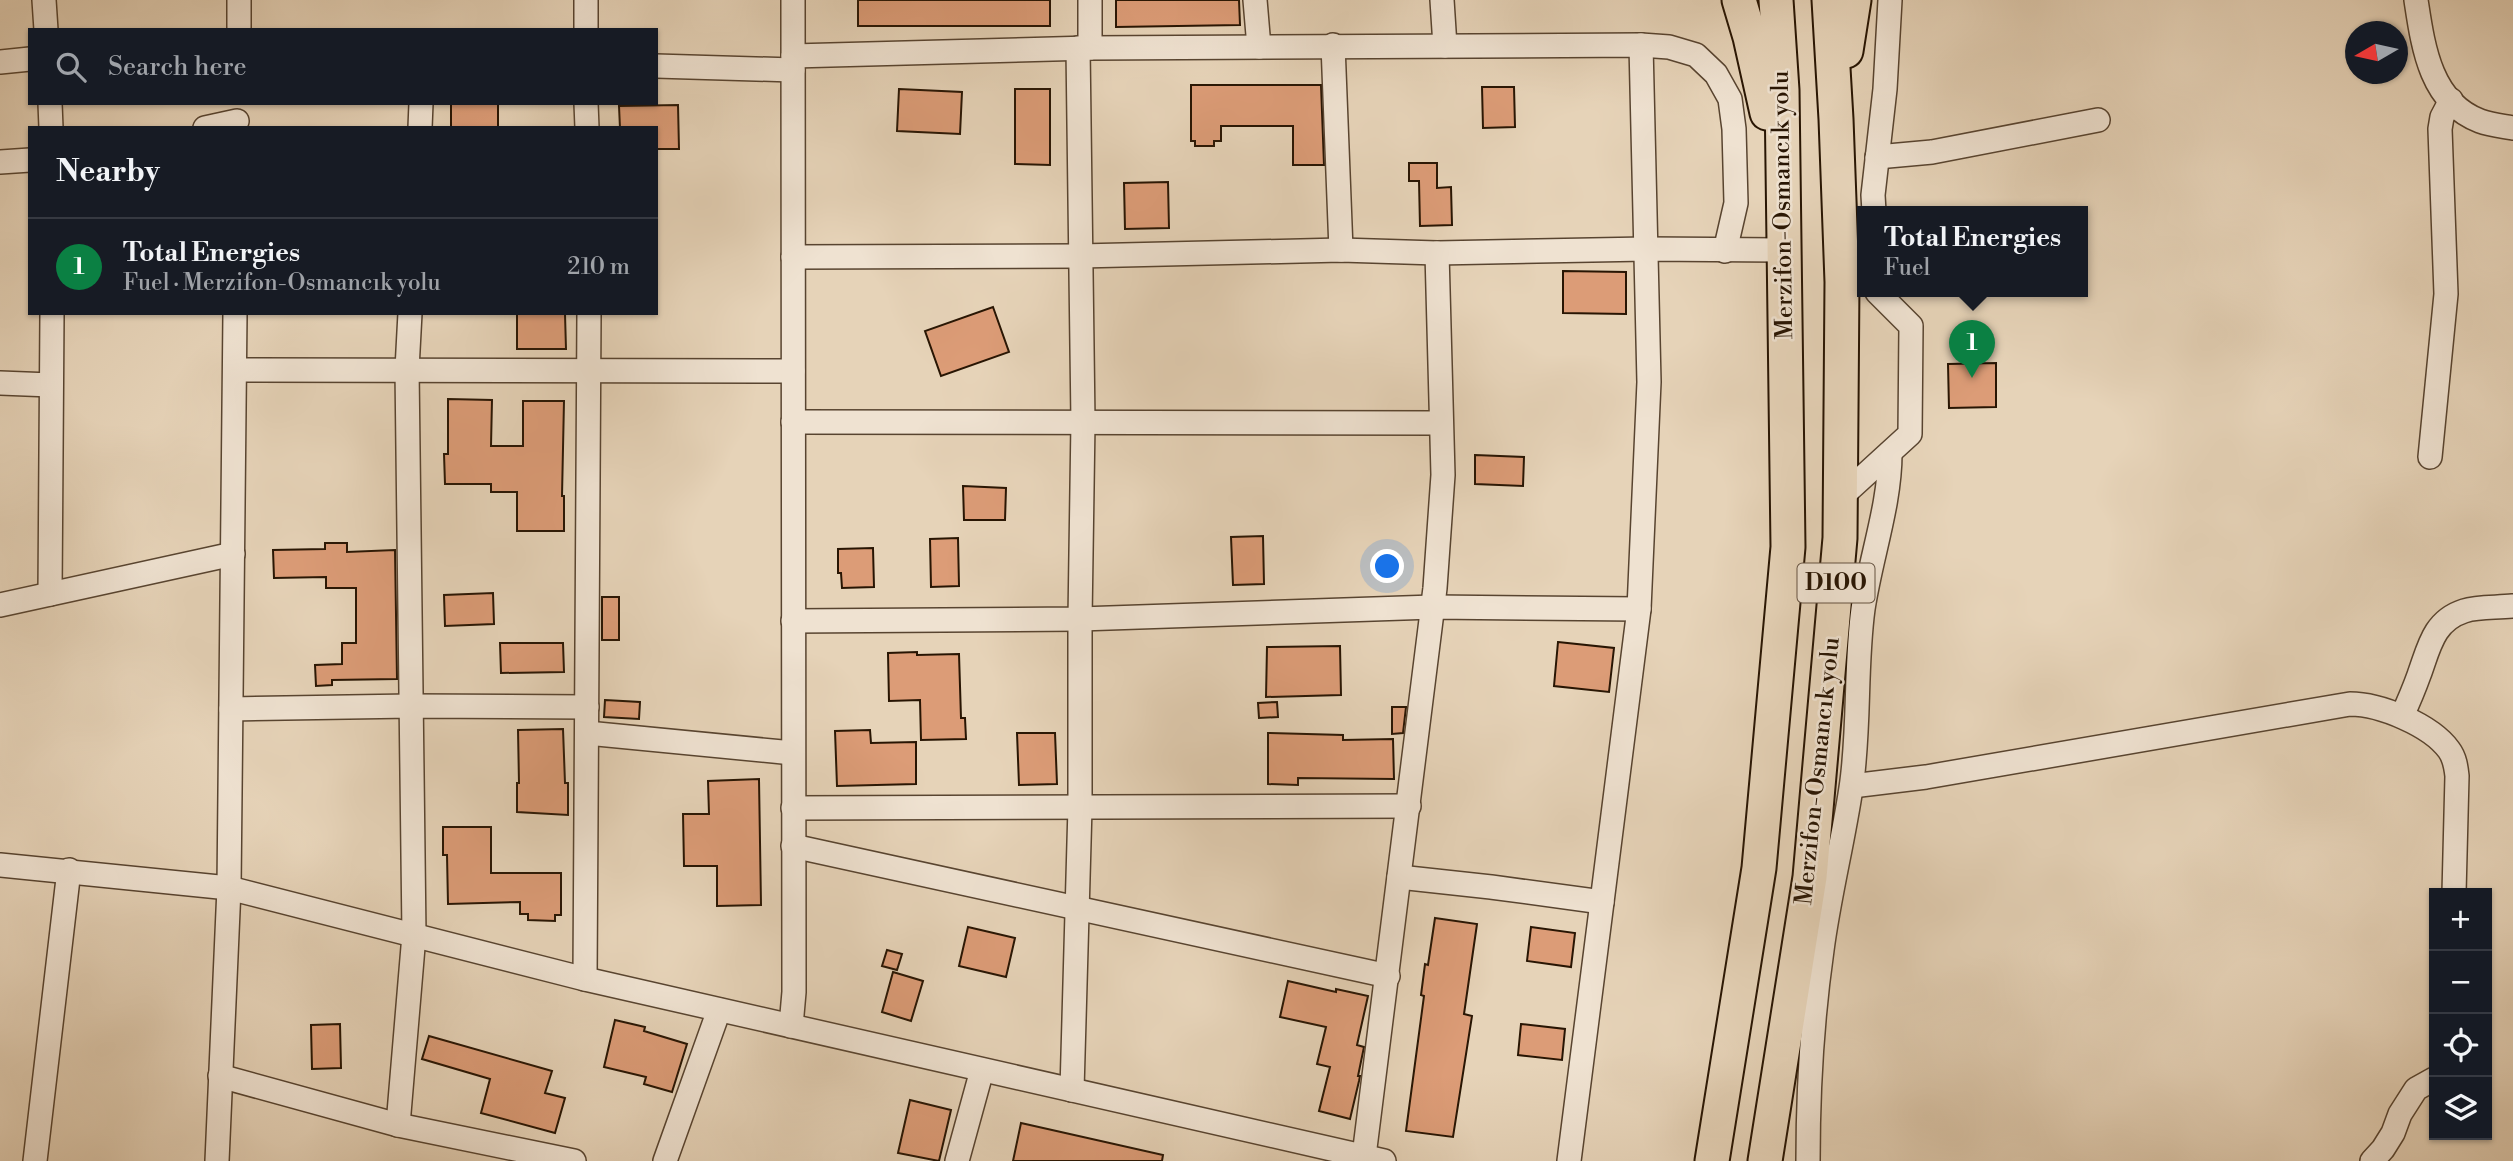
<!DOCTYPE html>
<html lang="en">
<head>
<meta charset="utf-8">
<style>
  body { margin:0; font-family:"Libre Bodoni",serif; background:#20242c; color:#f1f3f6 }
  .controls { position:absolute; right:21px; bottom:21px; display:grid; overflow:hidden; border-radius:0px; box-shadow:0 2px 5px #0004 }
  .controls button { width:63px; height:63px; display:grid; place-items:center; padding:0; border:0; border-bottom:2px solid #363941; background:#171b24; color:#f1f3f6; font:35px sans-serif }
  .compass { position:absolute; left:2345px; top:21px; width:63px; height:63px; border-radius:50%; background:#171b24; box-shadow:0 2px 5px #0004; rotate:261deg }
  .you { position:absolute; left:1388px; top:567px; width:24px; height:24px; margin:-18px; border:5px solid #fff; border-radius:50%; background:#1a73e8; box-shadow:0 0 0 10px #1a73e833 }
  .badge { display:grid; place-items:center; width:46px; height:46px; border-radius:50%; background:#0b8043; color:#fff; font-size:23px; font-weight:700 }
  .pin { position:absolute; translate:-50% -58px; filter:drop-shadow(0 2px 4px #0008) }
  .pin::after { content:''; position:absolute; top:37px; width:24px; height:21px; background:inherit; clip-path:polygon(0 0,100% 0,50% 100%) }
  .popup { position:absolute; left:1857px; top:206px; width:231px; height:91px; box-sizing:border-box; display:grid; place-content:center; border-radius:0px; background:#171b24; filter:drop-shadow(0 2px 5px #0005); font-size:23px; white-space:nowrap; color:#9ea1a6 }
  .popup b { font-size:26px; color:#f1f3f6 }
  .popup::after { content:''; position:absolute; left:50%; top:100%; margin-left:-14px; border:14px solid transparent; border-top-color:#171b24 }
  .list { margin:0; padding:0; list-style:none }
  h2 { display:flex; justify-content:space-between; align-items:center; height:91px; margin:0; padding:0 28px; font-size:30px }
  h2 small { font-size:23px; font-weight:400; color:#9ea1a6 }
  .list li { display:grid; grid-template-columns:46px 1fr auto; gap:21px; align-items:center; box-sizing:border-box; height:98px; padding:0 28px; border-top:2px solid #363941 }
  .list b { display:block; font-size:26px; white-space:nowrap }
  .list p { margin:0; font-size:23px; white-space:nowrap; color:#9ea1a6 }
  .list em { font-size:23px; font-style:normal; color:#9ea1a6 }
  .icon { flex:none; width:38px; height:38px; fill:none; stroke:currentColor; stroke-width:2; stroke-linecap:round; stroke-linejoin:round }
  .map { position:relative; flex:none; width:2513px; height:1161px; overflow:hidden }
  .search { position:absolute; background:#171b24; box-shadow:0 2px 5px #0004; left:28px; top:28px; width:630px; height:77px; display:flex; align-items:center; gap:18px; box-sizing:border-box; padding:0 24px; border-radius:0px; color:#9ea1a6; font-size:26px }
  .panel { position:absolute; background:#171b24; box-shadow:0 2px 5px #0004; left:28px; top:126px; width:630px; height:189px; border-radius:0px }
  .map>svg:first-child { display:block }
  .building { fill:#dc9c77; stroke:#281503; stroke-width:2 }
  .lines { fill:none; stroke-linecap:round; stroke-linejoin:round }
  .minor-casing { stroke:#584430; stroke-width:26 }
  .highway-casing { stroke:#281503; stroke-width:37 }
  .minor { stroke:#efe2d1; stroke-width:23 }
  .highway { stroke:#e6d3b8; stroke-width:33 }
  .labels { text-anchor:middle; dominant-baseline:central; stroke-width:5; stroke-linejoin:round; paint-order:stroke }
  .shield { fill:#efe2d1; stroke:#645241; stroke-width:2 }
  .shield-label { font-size:23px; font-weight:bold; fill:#281503 }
  .street-label { font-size:24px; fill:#281503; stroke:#efe2d1 }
</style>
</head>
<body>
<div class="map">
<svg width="2513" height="1161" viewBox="0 0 2513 1161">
  <rect width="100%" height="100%" fill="#e6d3b8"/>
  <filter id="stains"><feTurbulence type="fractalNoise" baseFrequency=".00286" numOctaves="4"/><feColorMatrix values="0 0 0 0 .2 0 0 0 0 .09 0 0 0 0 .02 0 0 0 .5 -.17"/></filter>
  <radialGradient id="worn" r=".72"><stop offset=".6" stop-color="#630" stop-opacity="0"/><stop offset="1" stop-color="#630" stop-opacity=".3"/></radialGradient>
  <g class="building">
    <rect x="858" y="0" width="192" height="26"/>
    <path d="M1116,0H1239L1240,25L1116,27Z"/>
    <path d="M1191,85H1321L1324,165H1293V126H1221V141H1214V146H1195V141H1191Z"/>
    <path d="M1482,87H1514L1515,127L1483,128Z"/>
    <path d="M899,89L962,92L960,134L897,131Z"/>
    <path d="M1015,89H1050V165L1015,164Z"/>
    <rect x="451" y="103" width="47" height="25"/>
    <path d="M678,105L679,149H656V128H620L619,106Z"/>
    <path d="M1409,163H1437V188L1451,187L1452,225L1420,226L1419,181H1409Z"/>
    <path d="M1168,182L1169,228L1125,229L1124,183Z"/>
    <path d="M1563,271L1626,272V314L1563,313Z"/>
    <path d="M993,307L1009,352L941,376L925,331Z"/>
    <path d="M517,314H565L566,349H517Z"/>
    <path d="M1996,363V407L1949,408L1948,364Z"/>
    <path d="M448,399L492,400L491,446H523V401H564L562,496H564V531H517V492H491V484H445L444,454H448Z"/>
    <path d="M1475,455L1524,457L1523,486L1475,484Z"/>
    <path d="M963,486L1006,488L1005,520H964Z"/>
    <path d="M1263,536L1264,584L1233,585L1231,537Z"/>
    <path d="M958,538L959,586L931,587L930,539Z"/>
    <path d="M325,543H347V552L395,550L397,679L332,680V685L316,686L315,665L342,664V643H356V588H326V577L274,578L273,550L325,549Z"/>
    <path d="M873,548L874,587L842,588L841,573H838V549Z"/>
    <path d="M493,593L494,624L445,626L444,595Z"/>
    <rect x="602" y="597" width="17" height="43"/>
    <path d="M1558,642L1614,648L1609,692L1554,686Z"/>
    <path d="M500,643H563L564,672L501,673Z"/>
    <path d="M1340,646L1341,695L1266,697L1267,647Z"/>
    <path d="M917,652V655L959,654L961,718H965L966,739L921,740L920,700L889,701L888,653Z"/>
    <path d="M605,700L640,702L639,719L604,717Z"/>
    <path d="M1277,702L1278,717L1259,718L1258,703Z"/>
    <path d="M1392,707H1406L1403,733L1392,734Z"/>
    <path d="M563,729L565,783H568V815L517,812V783H519L518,730Z"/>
    <path d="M870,730L871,743L916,742V784L837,786L835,731Z"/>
    <path d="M1017,733H1055L1057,784L1019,785Z"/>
    <path d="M1268,733L1343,735V740L1393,739L1394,779L1298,778V785L1268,784Z"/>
    <path d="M759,779L761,905L717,906V866H684L683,814H709L708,781Z"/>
    <path d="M443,827H491V873H561V915H555V921L528,920V914H520V902L448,904L447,855H443Z"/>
    <path d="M1435,918L1477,924L1464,1014L1472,1016L1453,1137L1406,1131L1424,996L1421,995L1425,964L1428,965Z"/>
    <path d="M968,927L1015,938L1006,977L959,966Z"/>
    <path d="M1531,927L1575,933L1571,967L1527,961Z"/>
    <path d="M887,950L902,954L897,970L882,966Z"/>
    <path d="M893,972L923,981L911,1021L882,1012Z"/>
    <path d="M1288,981L1336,992V989L1368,996L1357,1045L1364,1047L1358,1076H1360L1359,1081L1350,1119L1319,1111L1330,1067L1317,1064L1326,1027L1280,1017Z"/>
    <path d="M615,1020L645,1027L644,1031L687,1044L672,1092L644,1084L646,1077L604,1067Z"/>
    <path d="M340,1024L341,1068L312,1069L311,1025Z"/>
    <path d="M1521,1024L1565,1029L1562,1060L1518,1055Z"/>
    <path d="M429,1036L552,1071L545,1093L565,1098L555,1133L481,1113L490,1079L422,1059Z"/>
    <path d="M910,1100L951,1110L939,1161L898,1153Z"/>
    <path d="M1021,1123L1163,1155L1162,1161H1013Z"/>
  </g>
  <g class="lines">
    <g class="minor-casing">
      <g id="minor">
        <path d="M44,0L46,30"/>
        <path d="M1255,0L1259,47"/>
        <path d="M1442,0L1445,46"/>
        <path d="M2416,0C2423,46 2430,102 2480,121C2491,125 2502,126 2513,128"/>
        <path d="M239,30V0"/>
        <path d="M586,30V0"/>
        <path d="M1333,45L1341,250"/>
        <path d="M1090,48V0"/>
        <path d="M793,56L1090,48L1641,45L1669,47L1696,55L1716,74L1730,99L1734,129L1736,203L1725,251"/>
        <path d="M0,62L30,59"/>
        <path d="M656,66L793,70"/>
        <path d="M50,103L51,128"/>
        <path d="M586,103L587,128"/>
        <path d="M205,128L237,121"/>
        <path d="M420,128L421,103"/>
        <path d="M1877,157L1932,152L2098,120"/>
        <path d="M0,162L30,160"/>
        <path d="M1874,212L1873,195L1885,89L1890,0"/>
        <path d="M793,257L1080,256L1341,250L1437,253L1646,249L1784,250"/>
        <path d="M235,370L793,371"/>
        <path d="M0,383L51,385"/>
        <path d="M793,422L1441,423"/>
        <path d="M2430,457L2446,294L2440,129L2442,117L2451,100"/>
        <path d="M1841,497L1910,434L1911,326L1877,292"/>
        <path d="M50,594L52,313"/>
        <path d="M0,605L233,554"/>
        <path d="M793,621L1080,619L1433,607L1639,609"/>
        <path d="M231,709L411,706L587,707"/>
        <path d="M2402,716C2408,703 2414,689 2419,675C2429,648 2433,621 2464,611C2479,606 2497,608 2513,606"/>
        <path d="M587,733L793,753"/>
        <path d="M1852,786L1926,777L2350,704C2380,704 2431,725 2449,750C2455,758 2456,767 2457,776L2454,893"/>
        <path d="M793,808L1409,806"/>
        <path d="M793,846L1388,976"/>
        <path d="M0,865L229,888L585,979L1384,1161"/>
        <path d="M1399,877L1491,887L1602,902L1569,1161"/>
        <path d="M1602,902L1639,609L1649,382L1641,45"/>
        <path d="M585,979L589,313"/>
        <path d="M791,1026L794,992L793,0"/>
        <path d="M220,1076L398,1125L574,1161"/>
        <path d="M1072,1090L1080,807V619L1083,422L1078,48"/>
        <path d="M398,1125L414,935L407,369L410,313"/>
        <path d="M1364,1156L1435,588L1443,475L1437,253"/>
        <path d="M35,1161L69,870"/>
        <path d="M217,1161L229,888L235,313"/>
        <path d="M665,1161L719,1010"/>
        <path d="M957,1161L982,1070"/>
        <path d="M1808,1161C1808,1090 1812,1020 1822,950C1829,896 1843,842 1851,788C1860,729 1855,668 1863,609C1871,556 1890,505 1890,453"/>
        <path d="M2372,1161L2383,1149L2393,1133L2400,1114L2416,1089L2434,1079"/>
      </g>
    </g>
    <g class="highway-casing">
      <g id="highway">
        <path d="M1739,0L1750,37L1767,113"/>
        <path d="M1846,51L1854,0"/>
        <path d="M1712,1161L1759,868L1788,547L1782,90L1776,0"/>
        <path d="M1765,1161L1810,877L1840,538L1842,282L1836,119L1829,0"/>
      </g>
    </g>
    <use href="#minor" class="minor"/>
    <use href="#highway" class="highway"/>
  </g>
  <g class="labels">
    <rect class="shield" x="1797.5" y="563.5" width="77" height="39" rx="5"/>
    <g class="shield-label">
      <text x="1836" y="583">D100</text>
    </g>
    <g class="street-label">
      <text transform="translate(1783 205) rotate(-91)">Merzifon-Osmancık yolu</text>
      <text transform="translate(1818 771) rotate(-84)">Merzifon-Osmancık yolu</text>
    </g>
  </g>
  <rect width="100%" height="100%" filter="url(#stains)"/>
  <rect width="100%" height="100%" fill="url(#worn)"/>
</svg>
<div class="controls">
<button>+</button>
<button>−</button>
<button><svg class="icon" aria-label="locate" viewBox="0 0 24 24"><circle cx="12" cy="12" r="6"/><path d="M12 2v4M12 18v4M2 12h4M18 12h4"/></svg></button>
<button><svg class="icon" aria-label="layers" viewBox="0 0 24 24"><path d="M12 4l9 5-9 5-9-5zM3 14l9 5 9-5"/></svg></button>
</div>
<svg class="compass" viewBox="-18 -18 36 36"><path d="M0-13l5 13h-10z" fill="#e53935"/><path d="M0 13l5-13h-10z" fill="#9ea1a6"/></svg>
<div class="you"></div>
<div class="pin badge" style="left:1972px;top:378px">1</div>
<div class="popup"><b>Total Energies</b>Fuel</div>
<div class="search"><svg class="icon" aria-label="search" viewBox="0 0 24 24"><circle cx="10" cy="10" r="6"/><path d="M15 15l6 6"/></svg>Search here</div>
<section class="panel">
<h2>Nearby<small></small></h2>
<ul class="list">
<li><span class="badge">1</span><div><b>Total Energies</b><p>Fuel · Merzifon-Osmancık yolu</p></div><em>210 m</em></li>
</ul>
</section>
</div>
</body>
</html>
